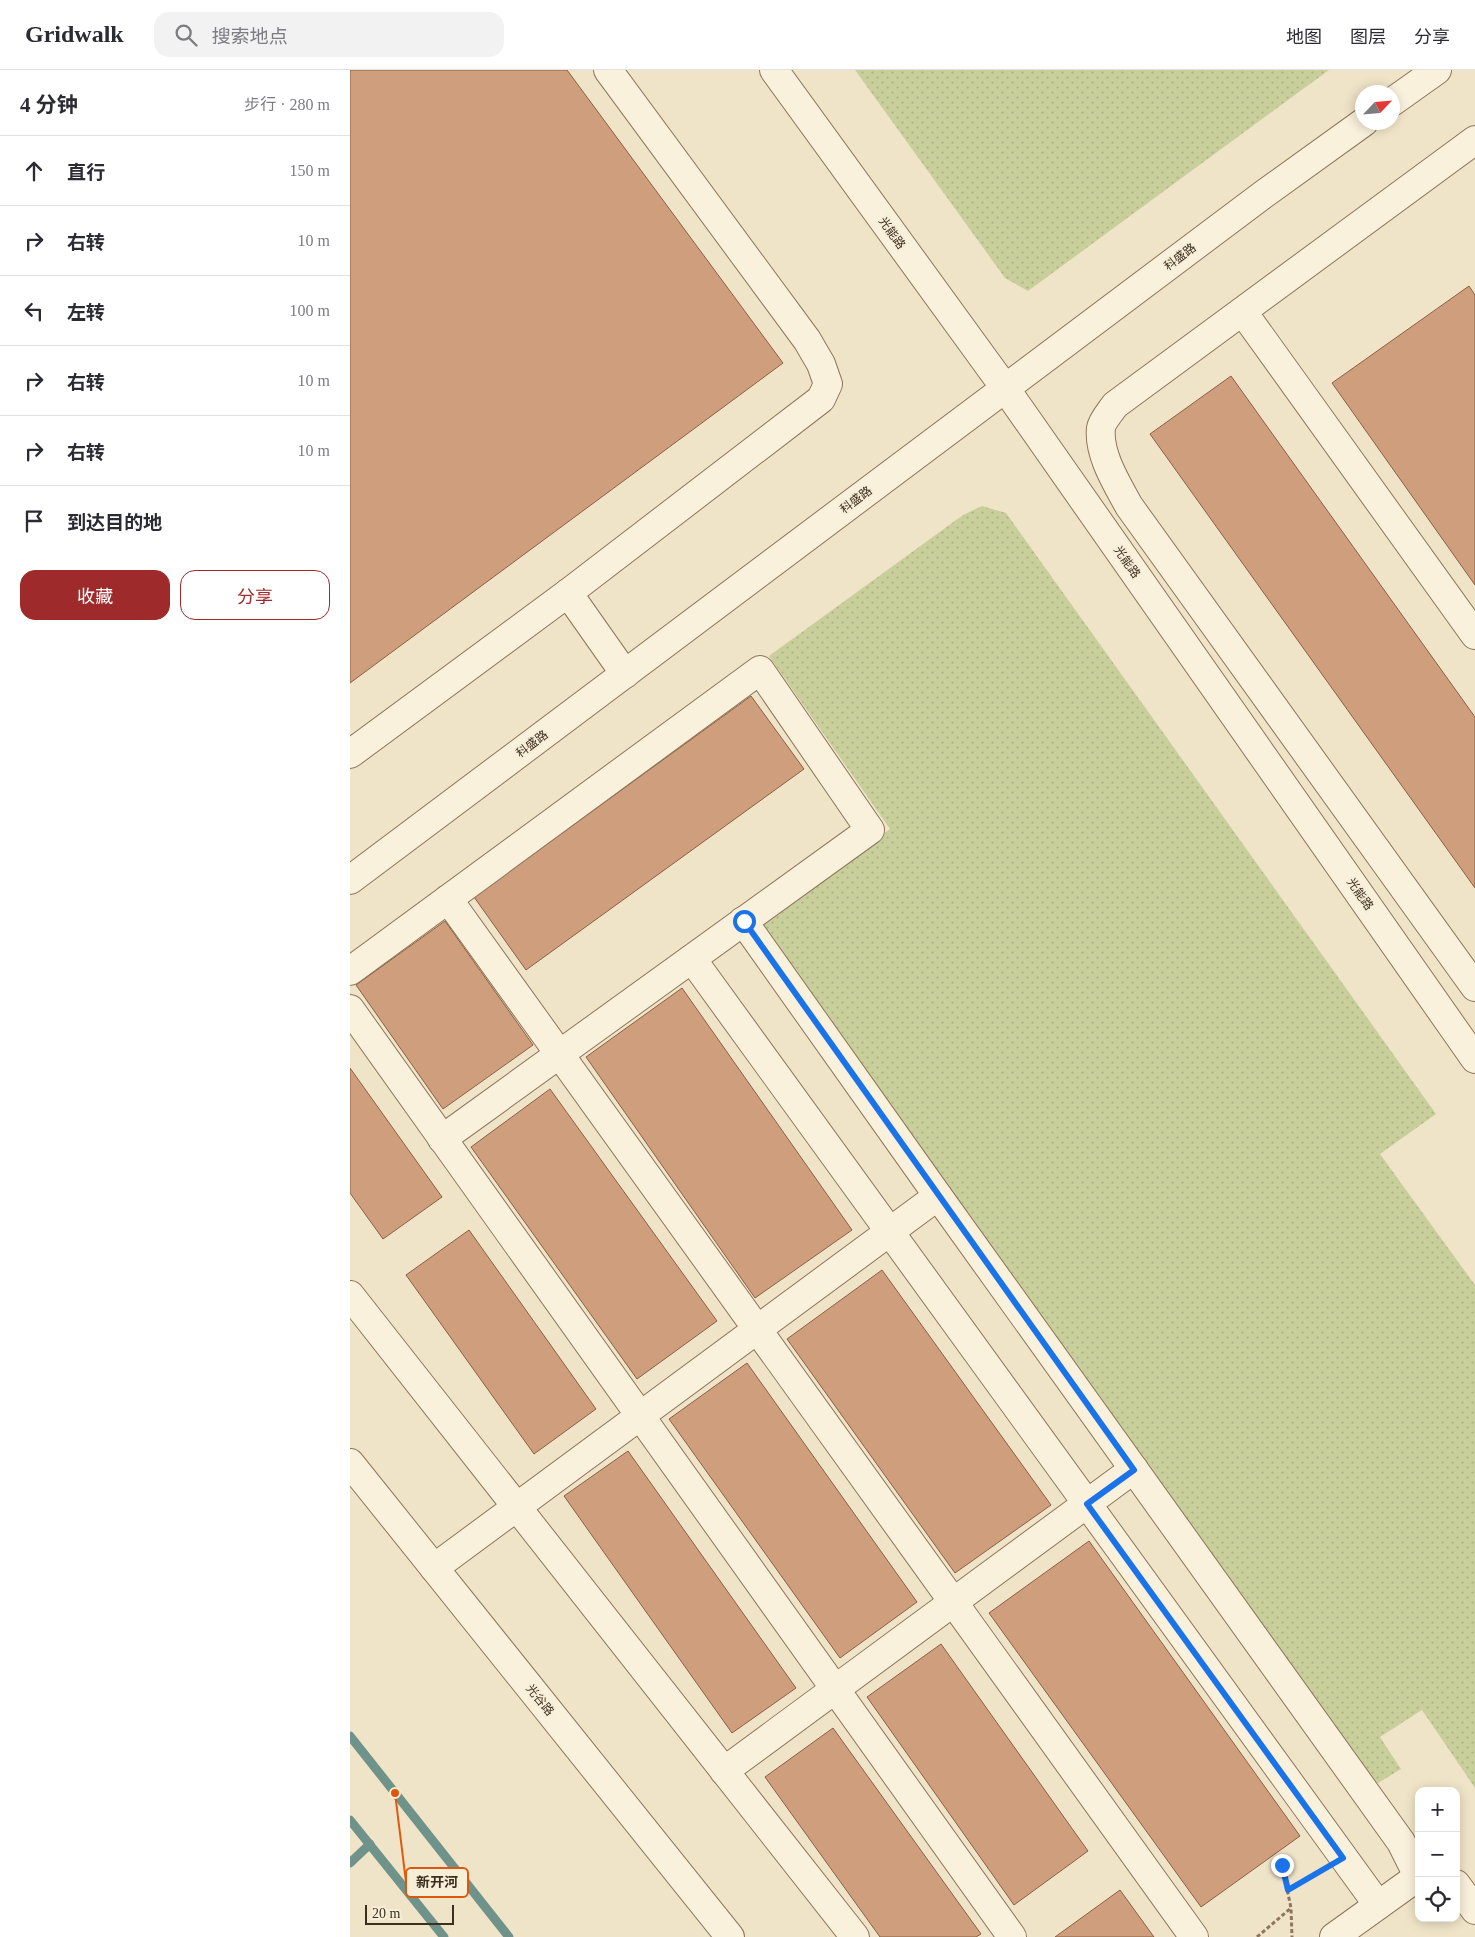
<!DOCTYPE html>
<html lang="zh">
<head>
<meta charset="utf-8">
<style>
  body { margin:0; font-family:"Times New Roman","Noto Sans SC",serif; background:#f2f2f3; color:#2b2b33 }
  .controls { position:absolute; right:15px; bottom:15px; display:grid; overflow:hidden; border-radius:10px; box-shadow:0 2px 12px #0003 }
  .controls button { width:45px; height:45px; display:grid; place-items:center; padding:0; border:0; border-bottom:1px solid #e1e1e2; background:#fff; color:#2b2b33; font:25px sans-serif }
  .compass { position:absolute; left:1005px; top:15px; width:45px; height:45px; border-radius:50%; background:#fff; box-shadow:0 2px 12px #0003; rotate:64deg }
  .scale { position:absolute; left:15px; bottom:12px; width:89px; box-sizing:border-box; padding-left:5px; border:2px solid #3d2e20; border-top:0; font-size:14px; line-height:18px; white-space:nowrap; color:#3d2e20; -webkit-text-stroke:4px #f7eed8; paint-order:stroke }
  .stop { position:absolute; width:15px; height:15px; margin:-11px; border:4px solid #1a73e8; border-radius:50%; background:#fff }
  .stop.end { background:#1a73e8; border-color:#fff; box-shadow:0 1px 5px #0008 }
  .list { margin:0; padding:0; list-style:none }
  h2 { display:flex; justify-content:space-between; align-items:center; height:65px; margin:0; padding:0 20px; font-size:21px }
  h2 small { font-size:16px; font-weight:400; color:#7c7c81 }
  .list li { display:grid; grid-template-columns:32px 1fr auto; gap:15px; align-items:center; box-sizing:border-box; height:70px; padding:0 20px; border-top:1px solid #e1e1e2 }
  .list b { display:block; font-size:19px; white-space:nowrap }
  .list em { font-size:16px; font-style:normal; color:#7c7c81 }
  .actions { display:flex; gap:10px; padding:15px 20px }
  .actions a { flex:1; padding:11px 0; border:1px solid #9e2a2b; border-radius:15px; text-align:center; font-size:18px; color:#9e2a2b }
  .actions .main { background:#9e2a2b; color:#fff }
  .icon { flex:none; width:28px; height:28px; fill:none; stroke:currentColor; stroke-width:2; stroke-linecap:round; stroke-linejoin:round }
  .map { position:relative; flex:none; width:1125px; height:1867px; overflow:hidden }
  header { display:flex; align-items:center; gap:30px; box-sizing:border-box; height:70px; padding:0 25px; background:#fff; border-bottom:1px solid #e1e1e2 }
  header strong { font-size:24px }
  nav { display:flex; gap:28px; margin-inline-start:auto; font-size:18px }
  .search { width:350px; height:45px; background:#f2f2f3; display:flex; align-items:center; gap:12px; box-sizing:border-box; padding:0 18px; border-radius:15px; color:#7c7c81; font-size:19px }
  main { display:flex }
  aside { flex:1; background:#fff }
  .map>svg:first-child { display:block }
  .green { fill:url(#green-dots) }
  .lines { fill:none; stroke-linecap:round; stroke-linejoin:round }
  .stream { stroke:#6f938a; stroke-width:9 }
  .building { fill:#cf9f7d; stroke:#8d5f41 }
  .minor-casing { stroke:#8d765c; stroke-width:30 }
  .path { stroke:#8d765c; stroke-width:3; stroke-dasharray:4 2.5; stroke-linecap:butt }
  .minor { stroke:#faf1dc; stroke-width:28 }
  .route { stroke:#1a73e8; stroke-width:6 }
  .labels { text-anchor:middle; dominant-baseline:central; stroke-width:4; stroke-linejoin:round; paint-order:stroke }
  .street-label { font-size:12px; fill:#3d2e20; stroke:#f7eed8 }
  .leader { fill:none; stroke:#df570d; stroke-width:2 }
  .callout-dot { fill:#df570d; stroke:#f7eed8; stroke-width:2 }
  .callout { fill:#f7eed8; stroke:#df570d; stroke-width:2 }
  .callout-label { font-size:14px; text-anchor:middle; font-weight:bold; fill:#3d2e20 }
</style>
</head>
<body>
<header>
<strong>Gridwalk</strong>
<div class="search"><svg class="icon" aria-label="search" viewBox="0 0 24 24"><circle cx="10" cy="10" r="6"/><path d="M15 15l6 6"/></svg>搜索地点</div>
<nav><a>地图</a><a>图层</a><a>分享</a></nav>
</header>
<main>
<aside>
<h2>4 分钟<small>步行 · 280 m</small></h2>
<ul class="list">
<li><svg class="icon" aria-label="ahead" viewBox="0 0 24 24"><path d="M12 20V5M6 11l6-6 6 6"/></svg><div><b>直行</b></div><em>150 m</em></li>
<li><svg class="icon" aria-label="right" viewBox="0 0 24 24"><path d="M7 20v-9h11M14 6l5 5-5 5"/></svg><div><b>右转</b></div><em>10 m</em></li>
<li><svg class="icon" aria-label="left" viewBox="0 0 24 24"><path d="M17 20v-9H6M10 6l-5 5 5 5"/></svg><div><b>左转</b></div><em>100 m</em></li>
<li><svg class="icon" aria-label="right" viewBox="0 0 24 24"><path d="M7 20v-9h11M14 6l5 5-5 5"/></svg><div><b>右转</b></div><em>10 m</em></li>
<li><svg class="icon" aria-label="right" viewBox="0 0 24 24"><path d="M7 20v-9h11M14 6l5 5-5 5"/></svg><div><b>右转</b></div><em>10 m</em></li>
<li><svg class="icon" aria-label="arrive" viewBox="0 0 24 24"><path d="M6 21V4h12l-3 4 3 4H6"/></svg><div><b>到达目的地</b></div></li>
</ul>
<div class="actions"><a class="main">收藏</a><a>分享</a></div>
</aside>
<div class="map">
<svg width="1125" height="1867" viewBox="0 0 1125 1867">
  <defs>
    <pattern id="green-dots" width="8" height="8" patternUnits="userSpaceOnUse" patternTransform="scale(1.25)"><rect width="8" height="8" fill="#c9cf9b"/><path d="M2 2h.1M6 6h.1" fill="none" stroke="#aeb285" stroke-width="1.8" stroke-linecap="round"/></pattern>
  </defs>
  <rect width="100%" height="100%" fill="#f0e4c8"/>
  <g class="green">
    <path d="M505,0H979L678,221L655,208Z"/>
    <path d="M632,436L656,443L1086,1044L1030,1084L1125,1215V1718L1072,1640L1030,1667L1051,1699L1025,1715L410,854L540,759L419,586L613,445Z"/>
  </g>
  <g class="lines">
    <g class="stream">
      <path d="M0,1666L159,1867"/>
      <path d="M0,1750L94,1867"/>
      <path d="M0,1793L20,1774"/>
    </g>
  </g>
  <g class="building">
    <path d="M0,0H217L433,293L0,613Z"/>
    <path d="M1119,216L1125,225V515L982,313Z"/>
    <path d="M881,306L1125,647V818L800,364Z"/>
    <path d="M401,626L454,699L176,900L124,827Z"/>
    <path d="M95,851L183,975L93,1039L6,915Z"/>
    <path d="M332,918L502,1160L405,1228L236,987Z"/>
    <path d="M0,998L92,1127L33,1169L0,1123Z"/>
    <path d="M200,1019L367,1251L287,1309L121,1077Z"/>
    <path d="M119,1160L246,1339L184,1384L56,1205Z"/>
    <path d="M532,1200L701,1435L605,1503L437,1269Z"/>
    <path d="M397,1293L567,1532L490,1588L319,1349Z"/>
    <path d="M278,1381L446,1618L382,1663L214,1426Z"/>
    <path d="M739,1471L950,1766L851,1837L639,1543Z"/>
    <path d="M591,1574L738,1781L664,1835L517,1627Z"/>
    <path d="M483,1658L631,1864L626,1867H530L415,1707Z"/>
    <path d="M770,1820L804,1867H705Z"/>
  </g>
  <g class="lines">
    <g class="minor-casing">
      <g id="minor">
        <path d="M424,0L655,318L1125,989"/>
        <path d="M1042,32L1087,0"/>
        <path d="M1125,70L765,335C761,341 752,351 751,358C748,384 767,414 779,436L1125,917"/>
        <path d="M893,242L1125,565"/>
        <path d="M218,523L275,604"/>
        <path d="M0,684L218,523L471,329L478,314L471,294L457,270L258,0"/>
        <path d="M0,810L914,124L1014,52"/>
        <path d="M98,829L844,1867"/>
        <path d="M393,851L588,1126L1051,1772L1068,1806"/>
        <path d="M342,889L1028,1835"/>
        <path d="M0,901L410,600L520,760L92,1069"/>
        <path d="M0,939L662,1867"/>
        <path d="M0,1225L505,1867"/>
        <path d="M0,1393L380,1867"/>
        <path d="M84,1498L588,1126"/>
        <path d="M374,1701L784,1399"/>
        <path d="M1106,1814L1125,1840"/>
        <path d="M984,1867L1069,1806"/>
      </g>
    </g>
    <g class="path">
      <path d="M932,1795L941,1838L942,1867"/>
      <path d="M938,1821L969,1802"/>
      <path d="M907,1867L941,1838"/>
    </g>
    <use href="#minor" class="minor"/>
  </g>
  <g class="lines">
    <path class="route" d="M394,851L784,1400L737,1434L993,1788L938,1820L932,1795"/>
  </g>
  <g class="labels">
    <g class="street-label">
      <text transform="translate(542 163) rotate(54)">光能路</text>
      <text transform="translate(830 187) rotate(-37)">科盛路</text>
      <text transform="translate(506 430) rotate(-37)">科盛路</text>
      <text transform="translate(777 492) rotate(55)">光能路</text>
      <text transform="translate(182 674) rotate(-37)">科盛路</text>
      <text transform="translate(1010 824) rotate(55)">光能路</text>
      <text transform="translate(190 1630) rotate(51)">光谷路</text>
    </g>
  </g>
  <path class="leader" d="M45 1723L56 1812"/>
  <circle class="callout-dot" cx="45" cy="1723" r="5"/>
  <rect class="callout" x="56" y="1798" width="62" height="29" rx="5"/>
  <g class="callout-label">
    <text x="87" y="1817">新开河</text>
  </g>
</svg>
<div class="controls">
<button>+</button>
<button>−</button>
<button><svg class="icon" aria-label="locate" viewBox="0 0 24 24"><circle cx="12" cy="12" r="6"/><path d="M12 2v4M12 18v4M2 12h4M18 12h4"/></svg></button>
</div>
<svg class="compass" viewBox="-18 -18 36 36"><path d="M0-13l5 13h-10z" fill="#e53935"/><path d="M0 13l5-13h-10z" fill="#7c7c81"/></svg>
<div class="scale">20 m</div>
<div class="stop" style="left:394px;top:851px"></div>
<div class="stop end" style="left:932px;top:1795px"></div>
</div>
</main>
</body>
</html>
